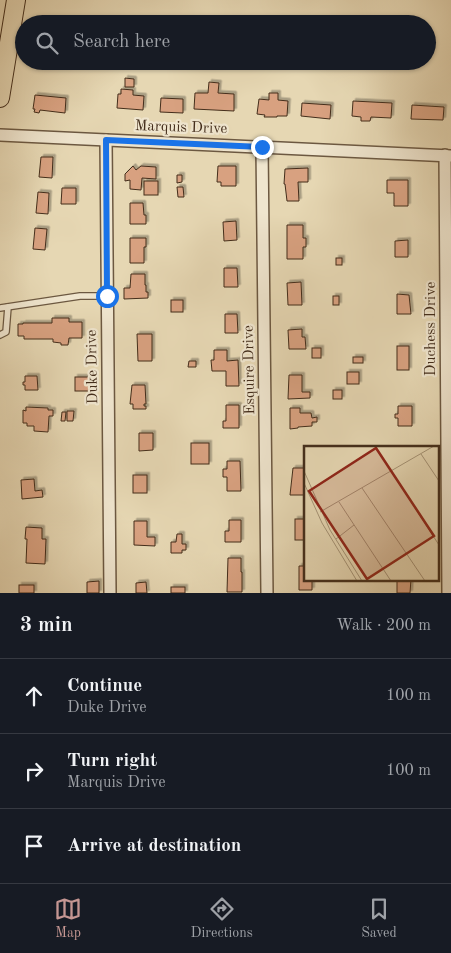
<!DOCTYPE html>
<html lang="en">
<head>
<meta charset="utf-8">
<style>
  body { margin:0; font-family:"Old Standard TT",serif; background:#242831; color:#f1f3f6 }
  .stop { position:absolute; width:15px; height:15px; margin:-11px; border:4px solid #1a73e8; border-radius:50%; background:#fff }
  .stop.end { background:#1a73e8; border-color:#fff; box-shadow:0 1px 5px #0008 }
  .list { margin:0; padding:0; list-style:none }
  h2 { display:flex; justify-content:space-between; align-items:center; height:65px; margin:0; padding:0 20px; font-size:21px }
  h2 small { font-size:16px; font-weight:400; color:#9ea1a6 }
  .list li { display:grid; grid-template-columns:32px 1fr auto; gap:15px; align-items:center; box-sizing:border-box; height:75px; padding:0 20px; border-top:1px solid #363941 }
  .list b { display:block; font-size:19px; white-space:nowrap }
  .list p { margin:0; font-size:16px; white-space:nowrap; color:#9ea1a6 }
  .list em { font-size:16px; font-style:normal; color:#9ea1a6 }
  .icon { flex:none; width:28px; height:28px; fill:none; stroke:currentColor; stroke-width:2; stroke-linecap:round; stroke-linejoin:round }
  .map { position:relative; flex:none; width:451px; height:593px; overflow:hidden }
  .search { position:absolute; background:#171b24; box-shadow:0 1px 4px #0004; left:15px; right:15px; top:15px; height:55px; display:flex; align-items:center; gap:12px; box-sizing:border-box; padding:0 18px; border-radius:28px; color:#9ea1a6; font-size:19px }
  .sheet { height:290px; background:#171b24 }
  nav { display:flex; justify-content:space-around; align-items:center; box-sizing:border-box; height:70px; border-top:1px solid #363941; background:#171b24; font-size:14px; color:#9ea1a6 }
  nav a { display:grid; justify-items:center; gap:2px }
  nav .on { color:#c59692 }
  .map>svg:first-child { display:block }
  .building { fill:#d8a180; stroke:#432d1b; filter:url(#shadow) }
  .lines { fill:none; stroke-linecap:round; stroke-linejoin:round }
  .service-casing { stroke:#6c5841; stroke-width:8 }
  .minor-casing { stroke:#6c5841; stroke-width:14 }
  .primary-casing { stroke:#432d1b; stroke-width:20 }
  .service { stroke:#efe5ce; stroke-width:5.5 }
  .minor { stroke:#efe5ce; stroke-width:11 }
  .primary { stroke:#e6d7b3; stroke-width:18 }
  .route { stroke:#1a73e8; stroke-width:6 }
  .labels { text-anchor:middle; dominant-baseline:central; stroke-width:4.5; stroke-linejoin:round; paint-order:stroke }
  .street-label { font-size:15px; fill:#432d1b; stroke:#efe5ce }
  .inset-road { fill:none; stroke:#a59376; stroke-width:1 }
  .view { fill:#8f2418; fill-opacity:0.15; stroke:#8f2418; stroke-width:2.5 }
  .inset-edge { fill:none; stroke:#432d1b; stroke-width:2.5 }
</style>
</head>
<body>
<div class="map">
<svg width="451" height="593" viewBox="0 0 451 593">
  <defs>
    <filter id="shadow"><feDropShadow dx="2.5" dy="-2.5" stdDeviation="0" flood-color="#0004"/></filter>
  </defs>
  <rect width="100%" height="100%" fill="#e6d7b3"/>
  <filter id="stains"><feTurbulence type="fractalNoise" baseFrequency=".004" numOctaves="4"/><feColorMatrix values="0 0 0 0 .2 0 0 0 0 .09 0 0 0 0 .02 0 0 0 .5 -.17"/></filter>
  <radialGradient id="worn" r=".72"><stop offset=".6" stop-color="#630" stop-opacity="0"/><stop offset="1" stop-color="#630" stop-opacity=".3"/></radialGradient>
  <g class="building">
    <path d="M115,61H134V65L115,64Z"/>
    <path d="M125,78L134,79V87H125Z"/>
    <path d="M209,82L219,83L218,93L234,94V111L194,109L195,93H208Z"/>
    <path d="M121,89L133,90V95L144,96L143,110L117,108L118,94H121Z"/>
    <path d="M269,93H278V100L288,101L287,116H277V117H264L265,115L257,114L259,99L269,100Z"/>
    <path d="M35,95L66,98L65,113L40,110L39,113L34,112L35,109H33Z"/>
    <path d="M161,98L183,99V113L160,112Z"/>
    <path d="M353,101L392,103L391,118L371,117L370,121H361V117L352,116Z"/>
    <path d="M302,103L331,105L330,119L301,116Z"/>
    <path d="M412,105L444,107L443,120L411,119Z"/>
    <path d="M41,157H53L52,178L39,177Z"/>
    <path d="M133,166L136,170L141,166L156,167V179L142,178L141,190L130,189V180L125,181V174Z"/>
    <path d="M218,166H236V186H221V182H217Z"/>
    <path d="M308,168V182H298L299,201H287L285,184H284L285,169Z"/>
    <path d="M177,175H182V182L177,183Z"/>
    <path d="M387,180H408V206H394V193H387Z"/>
    <rect x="144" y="181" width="14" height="14"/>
    <path d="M177,187H183L184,197H178Z"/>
    <path d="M62,188H76V204H61Z"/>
    <path d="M38,192L49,193L48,214L36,213Z"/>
    <path d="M130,203H143L144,215H146V224H130Z"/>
    <path d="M236,221L237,240L224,241L223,222Z"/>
    <path d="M287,225H303V238H306V247H303V259H287Z"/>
    <path d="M35,228L47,229L45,250L33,249Z"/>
    <path d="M130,238H146V247H144V263H130Z"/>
    <path d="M408,240V257H395V241Z"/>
    <rect x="336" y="258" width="6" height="7"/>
    <path d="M224,268H237L238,287H224Z"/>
    <path d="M131,274H145V285H146V292H148V298L124,299V288H130Z"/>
    <path d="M301,282L302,305H288L287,283Z"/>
    <path d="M397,294L409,295L411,314H397Z"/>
    <rect x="333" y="296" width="6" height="9"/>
    <rect x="171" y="300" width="12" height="12"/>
    <path d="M225,314H237L238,333H225Z"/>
    <path d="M52,318H69V322H82V338H69L68,345H61V343L53,342V339H24V336H18V324H23V323H52Z"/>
    <path d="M302,329V337H305L306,349H289L288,330Z"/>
    <path d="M137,334H152V361H138Z"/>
    <rect x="397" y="346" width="12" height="24"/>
    <rect x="312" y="348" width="9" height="10"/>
    <path d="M214,350H227V361L238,360L239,386H226V371H212L211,360H214Z"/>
    <rect x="353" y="357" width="10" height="6"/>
    <path d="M189,361H196V367H188Z"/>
    <rect x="347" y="372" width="12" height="12"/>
    <path d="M289,375H302V392H310V398L288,399Z"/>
    <path d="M25,376H37L38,390H25V385H23V382H25Z"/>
    <rect x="75" y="377" width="14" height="14"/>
    <path d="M132,385H145L146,404H144V406H146V409H133V404H130Z"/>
    <rect x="333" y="390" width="9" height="9"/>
    <path d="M226,405H239V428H223V421H226Z"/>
    <path d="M398,406H412V426H398V418H395V414H398Z"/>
    <path d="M26,407L48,408V410H53V416H49L48,432L34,431V426H27V423H23V410L26,411Z"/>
    <path d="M290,408H300V413H311L312,418L317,417V422H312V426L298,427V428L290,429Z"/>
    <path d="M67,411H74L73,421H67Z"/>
    <path d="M62,412H66L65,421H61Z"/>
    <path d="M139,433H153V450L139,451Z"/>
    <rect x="191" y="443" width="18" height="21"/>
    <path d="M227,461H240L241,491H227V477H223V469H227Z"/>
    <path d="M293,468H304L305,495H290Z"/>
    <rect x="133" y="475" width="14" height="18"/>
    <path d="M34,479L35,491L42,490L43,497L22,499L21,480Z"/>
    <rect x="295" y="519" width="10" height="21"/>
    <path d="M229,520H241V542H225V531H229Z"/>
    <path d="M134,521H147V537H155V546L134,545Z"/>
    <path d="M26,527L42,528V539H46L45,564L26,563L27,539H25Z"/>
    <path d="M177,534H182V544H186V550H182V553H171V542H176Z"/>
    <path d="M228,558H241V572H242V592H227Z"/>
    <path d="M299,566H305V579H312V590H299Z"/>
    <path d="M397,579H411L410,593H397Z"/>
    <path d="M99,581V593H87V582Z"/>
    <path d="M146,582L147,593H136V583Z"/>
    <rect x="19" y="585" width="15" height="8"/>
    <rect x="171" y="587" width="14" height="6"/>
  </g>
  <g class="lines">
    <g class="service-casing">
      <g id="service">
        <path d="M0,308L80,296H107"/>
        <path d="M0,335L6,332L8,307"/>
      </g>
    </g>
    <g class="minor-casing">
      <g id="minor">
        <path d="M0,135L451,156"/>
        <path d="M106,140L110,593"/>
        <path d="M262,147L267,593"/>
        <path d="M445,155L448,593"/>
      </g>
    </g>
    <g class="primary-casing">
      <path id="primary" d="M0,98L16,0"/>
    </g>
    <use href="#service" class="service"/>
    <use href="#minor" class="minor"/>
    <use href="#primary" class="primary"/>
  </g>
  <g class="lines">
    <path class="route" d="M107,296L106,140L262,147"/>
  </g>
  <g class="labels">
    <g class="street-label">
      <text transform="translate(181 128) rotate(2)">Marquis Drive</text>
      <text transform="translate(431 329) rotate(-90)">Duchess Drive</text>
      <text transform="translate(93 367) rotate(-91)">Duke Drive</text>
      <text transform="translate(250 370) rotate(-91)">Esquire Drive</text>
    </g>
  </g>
  <g transform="translate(304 446)">
    <rect width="135" height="135" fill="#e6d7b3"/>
    <path class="inset-road" d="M117,8L135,35M0,25L26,84L58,135M87,25L135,99M0,37L18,77L53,135M58,42L121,135M35,56L87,135M16,66L130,0M32,93L50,79"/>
    <path class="view" d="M72,2L130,90L63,133L5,45Z"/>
    <rect width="135" height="135" class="inset-edge"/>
  </g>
  <rect width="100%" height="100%" filter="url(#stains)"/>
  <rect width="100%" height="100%" fill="url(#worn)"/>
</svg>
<div class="stop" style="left:107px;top:296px"></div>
<div class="stop end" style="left:262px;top:147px"></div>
<div class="search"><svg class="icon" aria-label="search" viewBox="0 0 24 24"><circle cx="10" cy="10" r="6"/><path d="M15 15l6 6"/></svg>Search here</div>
</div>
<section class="sheet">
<h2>3 min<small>Walk · 200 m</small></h2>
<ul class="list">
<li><svg class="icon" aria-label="ahead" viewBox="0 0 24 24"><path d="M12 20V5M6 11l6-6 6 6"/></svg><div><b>Continue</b><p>Duke Drive</p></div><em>100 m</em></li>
<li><svg class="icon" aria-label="right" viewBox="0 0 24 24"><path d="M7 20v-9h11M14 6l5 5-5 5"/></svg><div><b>Turn right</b><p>Marquis Drive</p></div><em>100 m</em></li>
<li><svg class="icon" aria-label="arrive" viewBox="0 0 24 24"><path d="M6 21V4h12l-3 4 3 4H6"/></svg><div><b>Arrive at destination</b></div></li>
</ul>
</section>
<nav>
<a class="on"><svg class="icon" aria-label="map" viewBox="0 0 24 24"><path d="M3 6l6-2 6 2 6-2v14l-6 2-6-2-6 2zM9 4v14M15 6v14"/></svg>Map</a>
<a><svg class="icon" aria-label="directions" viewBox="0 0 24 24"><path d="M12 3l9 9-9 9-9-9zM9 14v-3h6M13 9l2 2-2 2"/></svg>Directions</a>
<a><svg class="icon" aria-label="saved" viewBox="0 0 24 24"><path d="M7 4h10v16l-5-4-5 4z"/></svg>Saved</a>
</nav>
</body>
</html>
